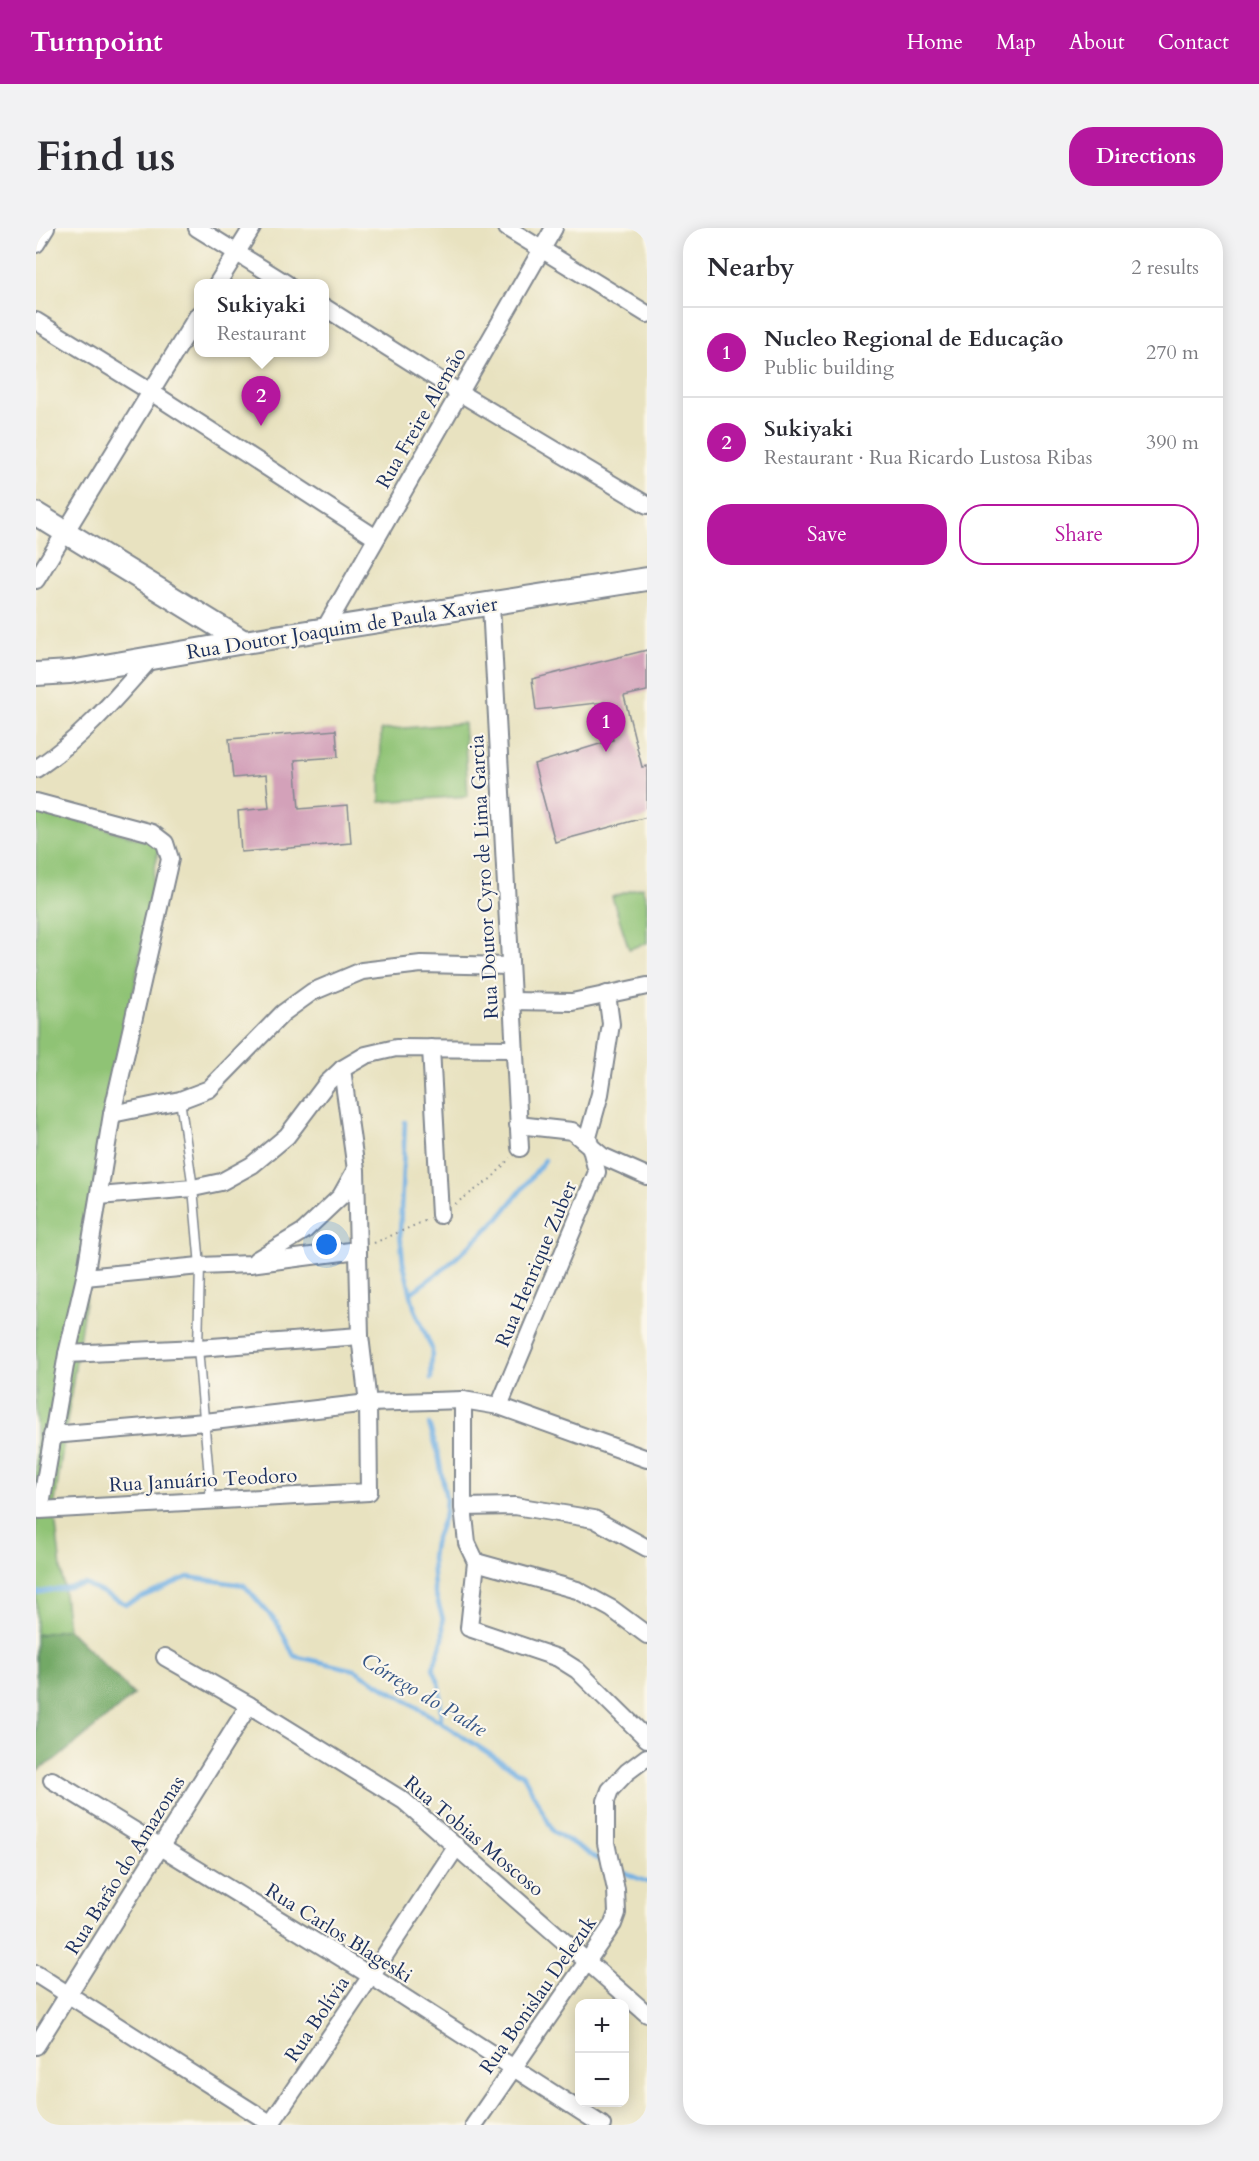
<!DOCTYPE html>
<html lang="en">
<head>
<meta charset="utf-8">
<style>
  body { margin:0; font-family:Cardo,serif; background:#f2f2f3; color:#2b2b33 }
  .controls { position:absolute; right:18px; bottom:18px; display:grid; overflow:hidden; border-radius:12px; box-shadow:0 3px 15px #0003 }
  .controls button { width:54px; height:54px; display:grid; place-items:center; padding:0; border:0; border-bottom:2px solid #e1e1e2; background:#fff; color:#2b2b33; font:30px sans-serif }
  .you { position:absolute; left:291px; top:1017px; width:21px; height:21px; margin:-15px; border:4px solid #fff; border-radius:50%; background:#1a73e8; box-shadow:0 0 0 9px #1a73e833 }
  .badge { display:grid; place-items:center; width:39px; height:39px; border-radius:50%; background:#b5179e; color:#fff; font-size:20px; font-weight:700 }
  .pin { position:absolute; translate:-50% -50px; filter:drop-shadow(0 2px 3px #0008) }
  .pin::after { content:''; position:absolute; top:32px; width:21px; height:18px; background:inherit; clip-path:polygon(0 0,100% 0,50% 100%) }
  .popup { position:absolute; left:158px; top:51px; width:135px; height:78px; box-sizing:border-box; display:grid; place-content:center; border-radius:12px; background:#fff; filter:drop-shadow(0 2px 4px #0005); font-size:20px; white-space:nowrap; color:#7c7c81 }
  .popup b { font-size:22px; color:#2b2b33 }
  .popup::after { content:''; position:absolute; left:50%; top:100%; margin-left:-12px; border:12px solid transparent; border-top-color:#fff }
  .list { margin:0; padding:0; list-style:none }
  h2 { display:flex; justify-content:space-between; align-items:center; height:78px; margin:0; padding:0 24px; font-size:26px }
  h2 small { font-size:20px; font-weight:400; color:#7c7c81 }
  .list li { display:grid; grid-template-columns:39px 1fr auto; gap:18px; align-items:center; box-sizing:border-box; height:90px; padding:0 24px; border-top:2px solid #e1e1e2 }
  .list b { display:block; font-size:22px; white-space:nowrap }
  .list p { margin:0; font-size:20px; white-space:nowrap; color:#7c7c81 }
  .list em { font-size:20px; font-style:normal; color:#7c7c81 }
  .actions { display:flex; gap:12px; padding:18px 24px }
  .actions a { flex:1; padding:14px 0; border:2px solid #b5179e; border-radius:24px; text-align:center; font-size:21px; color:#b5179e }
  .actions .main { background:#b5179e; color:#fff }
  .map { position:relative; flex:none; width:611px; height:1897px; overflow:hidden; border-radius:24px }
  header { display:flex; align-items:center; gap:36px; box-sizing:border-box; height:84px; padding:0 30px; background:#b5179e; color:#fff }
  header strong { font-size:28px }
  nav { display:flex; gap:33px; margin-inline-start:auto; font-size:21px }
  .intro { display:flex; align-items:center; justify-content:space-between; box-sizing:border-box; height:144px; padding:0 36px }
  h1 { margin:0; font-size:42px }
  .button { padding:15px 27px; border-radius:24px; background:#b5179e; color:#fff; font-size:21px; font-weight:700 }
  main { display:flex; gap:36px; padding:0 36px }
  aside { flex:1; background:#fff; border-radius:24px; box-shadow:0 3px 15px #0003 }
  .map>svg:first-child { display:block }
  .green { fill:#8fc374; stroke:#557969; stroke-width:1.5 }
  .forest { fill:#73a966; stroke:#476c62; stroke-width:1.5 }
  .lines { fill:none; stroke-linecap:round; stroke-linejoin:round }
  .stream { stroke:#6fafe3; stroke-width:4.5 }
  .building { fill:#d3a1b9 }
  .service-casing { stroke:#82888f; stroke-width:11 }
  .minor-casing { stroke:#82888f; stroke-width:20 }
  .secondary-casing { stroke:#82888f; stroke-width:26 }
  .path { stroke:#82888f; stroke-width:2; stroke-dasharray:1.5 4.5; stroke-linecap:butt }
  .service { stroke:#fff; stroke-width:8 }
  .minor { stroke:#fff; stroke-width:16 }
  .secondary { stroke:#fff; stroke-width:22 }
  .labels { text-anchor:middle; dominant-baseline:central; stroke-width:4.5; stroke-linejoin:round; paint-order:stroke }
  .street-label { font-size:20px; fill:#1b2f5e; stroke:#fbf7ec }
  .water-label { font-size:21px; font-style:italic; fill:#345586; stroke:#fbf7ec }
</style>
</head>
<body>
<header>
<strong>Turnpoint</strong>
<nav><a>Home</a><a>Map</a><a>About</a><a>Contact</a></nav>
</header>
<div class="intro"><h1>Find us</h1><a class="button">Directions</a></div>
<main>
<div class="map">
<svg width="611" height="1897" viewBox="0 0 611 1897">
  <rect width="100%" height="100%" fill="#fbf7ec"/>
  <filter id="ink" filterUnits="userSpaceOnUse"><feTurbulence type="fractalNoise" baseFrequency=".0167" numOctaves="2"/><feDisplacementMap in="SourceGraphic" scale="12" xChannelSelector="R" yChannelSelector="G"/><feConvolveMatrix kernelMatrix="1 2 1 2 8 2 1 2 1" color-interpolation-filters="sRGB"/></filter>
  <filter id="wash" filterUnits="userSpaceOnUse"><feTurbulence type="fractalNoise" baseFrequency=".008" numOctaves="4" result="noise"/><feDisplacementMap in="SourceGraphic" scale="24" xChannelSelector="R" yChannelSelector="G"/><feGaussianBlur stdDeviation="1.35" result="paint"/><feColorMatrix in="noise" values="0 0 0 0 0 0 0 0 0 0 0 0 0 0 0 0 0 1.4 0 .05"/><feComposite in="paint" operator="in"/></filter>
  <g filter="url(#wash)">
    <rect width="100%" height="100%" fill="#e8e2c0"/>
    <g class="green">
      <path d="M428,495L432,568L344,574L345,502Z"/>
      <path d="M0,579L123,617L78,880L18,1280L32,1401L0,1407Z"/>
      <path d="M606,659L611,674V715L593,721L576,669Z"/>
    </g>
    <path class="forest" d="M32,1401L98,1467L23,1529L0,1543V1407Z"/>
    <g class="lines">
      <g class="stream">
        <path d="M369,894L364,1004L367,1034L378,1079L396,1121L395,1151"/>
        <path d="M376,1064L409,1040L463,990L509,932"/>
        <path d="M393,1196L402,1225L410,1271L409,1286L398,1315L396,1330L398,1361L407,1391V1411L397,1440L404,1458L405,1494"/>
        <path d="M0,1365L49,1356L90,1376L152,1349L208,1357L241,1395L258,1428L319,1442L376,1476L488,1548L517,1603L571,1637"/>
        <path d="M579,1641L611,1654"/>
      </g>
    </g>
    <g id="blocks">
      <g class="building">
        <path d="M611,422V463L588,468L606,539L611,538V589L519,614L498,536L577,512L569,474L500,482L496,451Z"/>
        <path d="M300,502L302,529L259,532L263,581L312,577L315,615L205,624L202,583L233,580L230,547L197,550L193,511Z"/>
      </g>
    </g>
  </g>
  <g filter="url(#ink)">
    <use href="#blocks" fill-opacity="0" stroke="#82888f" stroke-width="1.5"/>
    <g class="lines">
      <g class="service-casing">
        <path id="service" d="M144,872L157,960L164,1038L162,1120L175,1272"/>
      </g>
      <g class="minor-casing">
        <g id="minor">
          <path d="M161,0L251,56"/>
          <path d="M471,0L611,86"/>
          <path d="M0,16L10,0"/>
          <path d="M181,56L216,0"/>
          <path d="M288,79L424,165L611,277"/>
          <path d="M0,93L115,164L340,310"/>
          <path d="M0,352L162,87"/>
          <path d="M455,377L484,920"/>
          <path d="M288,402L518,0"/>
          <path d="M0,541C48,508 78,472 116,429"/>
          <path d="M0,574L116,605L129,615L134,631L76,886L49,1049L31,1126L4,1282L333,1264L332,1175L324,1108L320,942L306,841"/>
          <path d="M475,773L536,774L611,758"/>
          <path d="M395,820L404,987"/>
          <path d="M76,886L144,872L173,861L247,785L276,764L326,743L385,736L474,738"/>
          <path d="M482,897L536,903L566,928L611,948"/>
          <path d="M63,968L157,960L185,954L216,937L251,908L291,855L306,841L330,827L360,820L478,821"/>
          <path d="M220,1032L268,1003L305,968L319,943"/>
          <path d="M49,1049L164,1038L214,1036L322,1022"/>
          <path d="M31,1126L162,1120L324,1108"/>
          <path d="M427,1172V1279L431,1315L440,1334L433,1400L522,1430L541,1442L611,1511"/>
          <path d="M463,1178L561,944L552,909L564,866L575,796L571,766"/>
          <path d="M16,1207L169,1194L332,1175L427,1172L463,1178L611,1231"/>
          <path d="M427,1279L479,1278L558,1291L611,1320"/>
          <path d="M440,1334L541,1362L576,1381L611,1407"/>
          <path d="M129,1429L213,1477L368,1573L611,1786"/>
          <path d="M16,1552L335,1748L566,1897"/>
          <path d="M0,1746L237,1897"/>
          <path d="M0,1818L213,1477"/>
          <path d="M234,1897L335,1748L421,1618"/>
          <path d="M438,1897L577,1696L581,1685L580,1662L570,1615V1573L574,1562L591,1544L611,1529"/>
        </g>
      </g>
      <g class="secondary-casing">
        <g id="secondary">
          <path d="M0,286L208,414"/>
          <path d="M0,446L34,444L208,414L611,351"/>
        </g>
      </g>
      <g class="path">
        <path d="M419,976L456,950L474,930"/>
        <path d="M338,1015L391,992"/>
      </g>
      <use href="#service" class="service"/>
      <use href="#minor" class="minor"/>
      <use href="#secondary" class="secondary"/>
    </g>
  </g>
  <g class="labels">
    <g class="street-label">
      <text transform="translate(385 190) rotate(-60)">Rua Freire Alemão</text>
      <text transform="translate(306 400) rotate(-9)">Rua Doutor Joaquim de Paula Xavier</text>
      <text transform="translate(448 649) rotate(-93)">Rua Doutor Cyro de Lima Garcia</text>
      <text transform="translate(500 1036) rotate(-67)">Rua Henrique Zuber</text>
      <text transform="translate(167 1252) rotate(-3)">Rua Januário Teodoro</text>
      <text transform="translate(438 1608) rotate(40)">Rua Tobias Moscoso</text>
      <text transform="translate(89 1637) rotate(-58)">Rua Barão do Amazonas</text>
      <text transform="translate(303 1705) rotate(32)">Rua Carlos Blageski</text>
      <text transform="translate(502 1767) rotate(-55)">Rua Bonislau Delezuk</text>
      <text transform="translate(281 1791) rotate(-56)">Rua Bolívia</text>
    </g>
    <g class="water-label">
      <text transform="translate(388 1467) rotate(31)">Córrego do Padre</text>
    </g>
  </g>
</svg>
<div class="controls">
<button>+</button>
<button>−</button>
</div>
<div class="you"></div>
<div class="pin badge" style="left:570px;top:524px">1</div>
<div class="pin badge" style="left:225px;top:198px">2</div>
<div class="popup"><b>Sukiyaki</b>Restaurant</div>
</div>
<aside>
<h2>Nearby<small>2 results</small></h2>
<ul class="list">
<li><span class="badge">1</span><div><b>Nucleo Regional de Educação</b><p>Public building</p></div><em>270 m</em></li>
<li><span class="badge">2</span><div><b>Sukiyaki</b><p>Restaurant · Rua Ricardo Lustosa Ribas</p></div><em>390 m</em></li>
</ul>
<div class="actions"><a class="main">Save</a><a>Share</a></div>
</aside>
</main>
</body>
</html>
